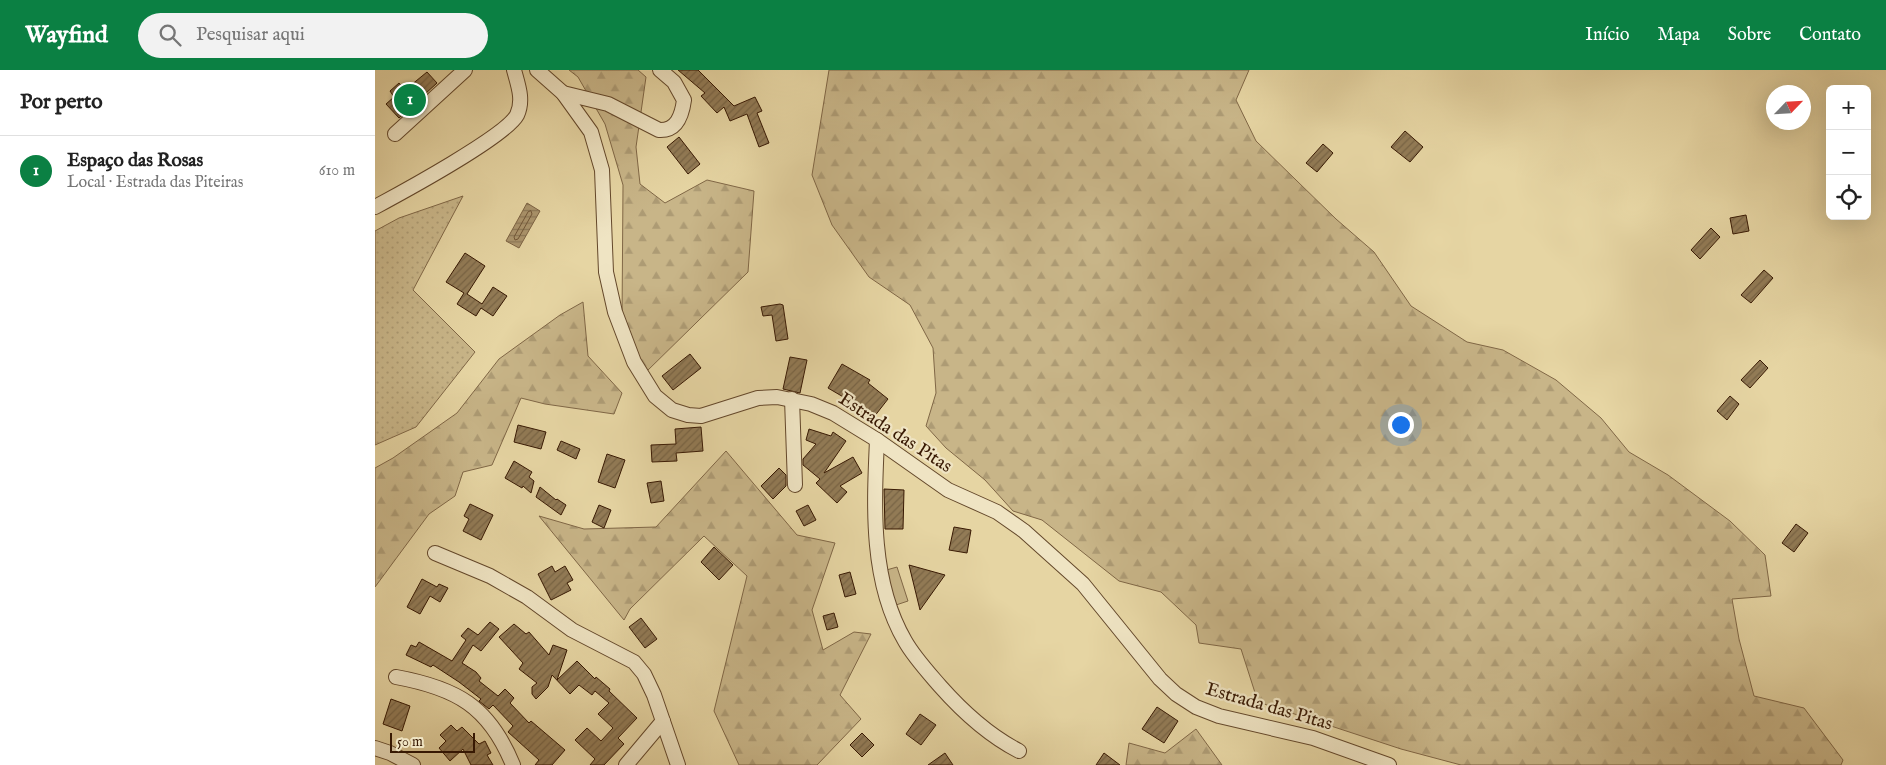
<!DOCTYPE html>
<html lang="pt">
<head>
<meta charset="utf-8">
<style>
  body { margin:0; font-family:"IM FELL English",serif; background:#f2f2f2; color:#222 }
  .controls { position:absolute; right:15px; top:15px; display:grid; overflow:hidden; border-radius:8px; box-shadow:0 5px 20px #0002 }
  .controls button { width:45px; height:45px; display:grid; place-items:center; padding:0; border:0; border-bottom:1px solid #e0e0e0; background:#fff; color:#222; font:25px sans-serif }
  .compass { position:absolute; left:1391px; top:15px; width:45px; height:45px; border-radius:50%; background:#fff; box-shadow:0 5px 20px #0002; rotate:65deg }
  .scale { position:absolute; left:15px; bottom:12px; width:85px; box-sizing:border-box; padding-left:5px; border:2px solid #381903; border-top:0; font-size:14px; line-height:18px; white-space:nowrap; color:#381903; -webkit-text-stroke:4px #efe4c3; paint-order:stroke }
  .you { position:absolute; left:1025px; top:354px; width:18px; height:18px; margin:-12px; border:4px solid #fff; border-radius:50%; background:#1a73e8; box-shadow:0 0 0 8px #1a73e833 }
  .badge { display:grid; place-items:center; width:32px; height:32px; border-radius:50%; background:#0b8043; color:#fff; font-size:16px; font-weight:700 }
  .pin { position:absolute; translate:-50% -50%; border:2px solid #fff; box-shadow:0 1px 5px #0006 }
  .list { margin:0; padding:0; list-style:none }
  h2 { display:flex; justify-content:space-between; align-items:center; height:65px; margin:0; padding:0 20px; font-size:21px }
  h2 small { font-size:16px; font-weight:400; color:#767676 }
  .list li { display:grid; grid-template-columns:32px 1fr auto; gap:15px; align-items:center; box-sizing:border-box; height:70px; padding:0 20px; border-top:1px solid #e0e0e0 }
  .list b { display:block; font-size:19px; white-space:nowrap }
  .list p { margin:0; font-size:16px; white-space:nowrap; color:#767676 }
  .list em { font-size:16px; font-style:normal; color:#767676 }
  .icon { flex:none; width:28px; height:28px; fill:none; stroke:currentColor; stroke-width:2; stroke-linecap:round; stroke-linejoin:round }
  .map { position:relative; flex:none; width:1511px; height:695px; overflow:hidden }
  header { display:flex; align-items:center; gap:30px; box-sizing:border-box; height:70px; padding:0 25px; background:#0b8043; color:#fff }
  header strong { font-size:24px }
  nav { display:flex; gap:28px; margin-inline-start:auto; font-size:18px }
  .search { width:350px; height:45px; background:#f2f2f2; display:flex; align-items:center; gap:12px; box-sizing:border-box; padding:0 18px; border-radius:28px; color:#767676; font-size:19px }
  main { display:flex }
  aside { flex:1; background:#fff }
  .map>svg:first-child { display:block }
  .grass { fill:url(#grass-dots); stroke:#806746 }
  .forest { fill:url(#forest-firs); stroke:#806746 }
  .green { fill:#c8b588; stroke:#806746 }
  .water { fill:url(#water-rules); stroke:#7d6343 }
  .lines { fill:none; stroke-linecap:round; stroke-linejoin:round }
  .shore { stroke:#725738; stroke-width:1 }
  .building { fill:url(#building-hatch); stroke:#381903 }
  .minor-casing { stroke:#64482b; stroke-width:16 }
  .minor { stroke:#efe4c3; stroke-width:14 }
  .labels { text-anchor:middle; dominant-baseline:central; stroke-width:4.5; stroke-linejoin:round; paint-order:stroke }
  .street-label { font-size:19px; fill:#381903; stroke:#efe4c3 }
</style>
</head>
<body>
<header>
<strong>Wayfind</strong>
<div class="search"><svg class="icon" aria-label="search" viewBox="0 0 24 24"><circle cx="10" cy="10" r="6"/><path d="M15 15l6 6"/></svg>Pesquisar aqui</div>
<nav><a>Início</a><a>Mapa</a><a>Sobre</a><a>Contato</a></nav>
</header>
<main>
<aside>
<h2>Por perto<small></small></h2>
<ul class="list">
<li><span class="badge">1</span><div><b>Espaço das Rosas</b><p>Local · Estrada das Piteiras</p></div><em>610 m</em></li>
</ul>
</aside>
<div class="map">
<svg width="1511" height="695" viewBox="0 0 1511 695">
  <defs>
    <pattern id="grass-dots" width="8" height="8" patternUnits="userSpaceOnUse" patternTransform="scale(1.25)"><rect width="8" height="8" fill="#c8b588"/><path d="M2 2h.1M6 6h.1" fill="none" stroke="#ad9b74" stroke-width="1.8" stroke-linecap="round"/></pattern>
    <pattern id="forest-firs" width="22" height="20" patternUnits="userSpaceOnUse" patternTransform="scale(1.25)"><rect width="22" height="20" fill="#c8b588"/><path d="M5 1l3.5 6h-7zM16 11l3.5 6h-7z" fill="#ad9b74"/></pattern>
    <pattern id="water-rules" width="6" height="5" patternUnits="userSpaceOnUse" patternTransform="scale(1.25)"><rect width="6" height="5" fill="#ab956d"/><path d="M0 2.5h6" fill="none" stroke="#8c7957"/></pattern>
    <pattern id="building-hatch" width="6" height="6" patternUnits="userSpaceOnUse" patternTransform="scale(1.25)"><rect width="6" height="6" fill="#927b56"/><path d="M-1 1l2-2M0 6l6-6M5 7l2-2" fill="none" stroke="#786445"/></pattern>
  </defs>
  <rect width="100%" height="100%" fill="#e6d5a3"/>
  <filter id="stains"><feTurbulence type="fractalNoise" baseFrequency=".004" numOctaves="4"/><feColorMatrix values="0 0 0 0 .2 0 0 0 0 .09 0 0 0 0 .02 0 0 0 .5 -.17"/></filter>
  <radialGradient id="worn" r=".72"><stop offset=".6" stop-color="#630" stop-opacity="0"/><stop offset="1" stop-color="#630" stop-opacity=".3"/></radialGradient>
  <path class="grass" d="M88,126L38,220L100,282L41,357L0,375V161L24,148Z"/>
  <g class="forest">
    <path d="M194,0H263L271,7L261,77L265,114L290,133L332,110L379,121L373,202L270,303L247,251L248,115L230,54L203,7Z"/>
    <path d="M454,0H874L861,30L881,71L961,149L999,182L1036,236L1092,272L1128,280L1181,310L1226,348L1254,382L1293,405L1355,451L1390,485L1396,526L1357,529L1364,569L1379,626L1429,638L1468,690L1466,695H1086L1026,679L883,632L866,579L824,573L821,555L786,522L744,511L667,450L638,441L610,410L571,378L551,356L561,323L558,278L535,235L494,207L457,155L437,105Z"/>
    <path d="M208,232L213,286L247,323L239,344L170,334L146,328L117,395L88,402L80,426L54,444L0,517V398L18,388L82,343L124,289L185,245Z"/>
    <path d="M351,381L422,465L460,473L437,540L448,580L479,562L496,564L465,625L486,649L442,695H364L339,641L372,506L329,466L255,539L249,550L164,446L209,459L281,457Z"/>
    <path d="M821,659L847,695H751L754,673L790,683Z"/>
  </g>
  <path class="green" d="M522,497L533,531L518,536L508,501Z"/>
  <path class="water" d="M152,133L165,141L144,178L131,171Z"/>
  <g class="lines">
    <path class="shore" d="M156,141L157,144L143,169L140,170L139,167L153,142Z"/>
  </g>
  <g class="building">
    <path d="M303,0H323L359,36L380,27L387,41L382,43L394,73L384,77L372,44L355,51L349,37L342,43L326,26L330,23Z"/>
    <path d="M52,2L62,13L24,48L11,34L19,27L15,21L24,13L30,20Z"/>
    <path d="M1030,61L1048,77L1035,92L1016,77Z"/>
    <path d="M304,67L325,94L313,104L292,77Z"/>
    <path d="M948,74L958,83L942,102L931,93Z"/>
    <path d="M1371,145L1374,161L1358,164L1355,148Z"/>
    <path d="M1336,158L1345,167L1325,189L1316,180Z"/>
    <path d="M90,183L110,196L92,224L107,234L118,217L132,226L118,246L106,238L101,246L82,234L89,223L71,212Z"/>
    <path d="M1389,200L1398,208L1376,233L1366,225Z"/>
    <path d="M405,234L408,235L413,269L401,271L397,245L388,246L386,237Z"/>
    <path d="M315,284L326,298L298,320L287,306Z"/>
    <path d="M415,287L432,290L425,323L408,319Z"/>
    <path d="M1385,290L1393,298L1375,318L1366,310Z"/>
    <path d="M467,294L495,310L493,313L513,329L495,352L478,338L482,335L453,318Z"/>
    <path d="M1355,326L1364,334L1352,350L1342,341Z"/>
    <path d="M143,355L171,362L166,379L139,372Z"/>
    <path d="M326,357L328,381L301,383L302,391L277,392L276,375L301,374L300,359Z"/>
    <path d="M434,359L456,366L458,362L471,371L449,403L478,387L487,403L465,416L472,422L462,433L441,413L445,409L428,395V389L441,374L431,370Z"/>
    <path d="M186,371L205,379L201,389L182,380Z"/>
    <path d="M232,384L250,390L240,418L223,412Z"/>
    <path d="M139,391L157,402L154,407L159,411L156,423L148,416L147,418L130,408Z"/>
    <path d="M404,398L411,405V416L398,429L386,416Z"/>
    <path d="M286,411L289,431L276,433L272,413Z"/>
    <path d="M165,417L181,430L182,429L191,435L186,445L161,427Z"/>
    <path d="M509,419L529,420L528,459H510Z"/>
    <path d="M95,434L118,445L106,470L88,461L94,449L89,446Z"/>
    <path d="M224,435L236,440L229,458L217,452Z"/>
    <path d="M433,435L441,450L429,456L421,441Z"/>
    <path d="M1421,454L1433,463L1419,482L1407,473Z"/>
    <path d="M579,457L596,460L592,483L574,480Z"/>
    <path d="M339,477L358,495L344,510L326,492Z"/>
    <path d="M534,495L570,505L545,540Z"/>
    <path d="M177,496L180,502L190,496L198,510L192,513L196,520L176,530L163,504Z"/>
    <path d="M475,502L481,524L470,527L464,505Z"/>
    <path d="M47,509L62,517L64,514L73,518L65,532L55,526L45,544L32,537Z"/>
    <path d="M459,543L463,557L452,560L448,546Z"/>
    <path d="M266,548L282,569L270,578L254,557Z"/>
    <path d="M115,552L124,559L106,581L98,575L87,593L101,602L106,608L104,611L123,626L130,619L139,628L135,633L154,653L156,651L190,680L177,695H160L164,690L133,662L138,656L118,635L114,639L104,631L106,629L84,612L58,595L56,597L31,585L36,575L41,577L44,572L77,591L91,570L86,566L93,558L103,565Z"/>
    <path d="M139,554L151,564L154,562L174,585L178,575L192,580L182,610L202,591L220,609L221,607L235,619L234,621L262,648L243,668L249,674L229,695H215L220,689L200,670L212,658L226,671L238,658L223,644L234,633L220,621L217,625L204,615L195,624L177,605L173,617L161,629L157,624V617L162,613L144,599L148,593L124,567Z"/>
    <path d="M16,629L35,636L27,661L8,654Z"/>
    <path d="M782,637L803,651L789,673L767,659Z"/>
    <path d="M545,644L561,655L546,675L531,664Z"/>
    <path d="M76,655L82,661L87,657L104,674L110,671L116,683L112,685L118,695H96L88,679L75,691L64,678L71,671L65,665Z"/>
    <path d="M487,663L499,675L487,687L475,675Z"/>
    <path d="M570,683L578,695H553Z"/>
    <path d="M729,683L745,695H721Z"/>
  </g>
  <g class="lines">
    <g class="minor-casing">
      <g id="minor">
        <path d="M162,0L188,23L216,62L227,100L231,202L240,242L259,292L280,326L297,340L313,345L326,346L383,328L402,327L436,334L458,343L502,370L573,420L622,442L649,461L708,514L785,609L801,624L821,637L844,646L938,668L1014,695"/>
        <path d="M188,23L233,34L284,60C302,61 307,45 309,30L299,12L285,0"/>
        <path d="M20,64L90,0"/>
        <path d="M0,137C26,123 131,66 142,45C149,30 143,15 139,0"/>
        <path d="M417,329L420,415"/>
        <path d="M502,370C499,436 495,511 530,571C539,587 553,602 565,616C588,642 613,665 644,681"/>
        <path d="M60,483L115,506L152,527L197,560L259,592L269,604L279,625L303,695"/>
        <path d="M21,607C81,618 114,636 138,695"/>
        <path d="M0,678L15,683L38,695"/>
        <path d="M251,695L288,651"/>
      </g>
    </g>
    <use href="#minor" class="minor"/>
  </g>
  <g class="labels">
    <g class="street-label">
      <text transform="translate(520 363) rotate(33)">Estrada das Pitas</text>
      <text transform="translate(894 637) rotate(16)">Estrada das Pitas</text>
    </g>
  </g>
  <rect width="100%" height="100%" filter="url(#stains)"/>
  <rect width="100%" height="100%" fill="url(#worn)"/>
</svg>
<div class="controls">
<button>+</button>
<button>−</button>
<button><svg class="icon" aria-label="locate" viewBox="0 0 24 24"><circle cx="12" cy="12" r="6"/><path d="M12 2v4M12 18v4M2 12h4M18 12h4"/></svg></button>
</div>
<svg class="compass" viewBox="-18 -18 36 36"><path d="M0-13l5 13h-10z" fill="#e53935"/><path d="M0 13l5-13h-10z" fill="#767676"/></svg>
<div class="scale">50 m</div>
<div class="you"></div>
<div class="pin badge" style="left:35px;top:30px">1</div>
</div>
</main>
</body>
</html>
